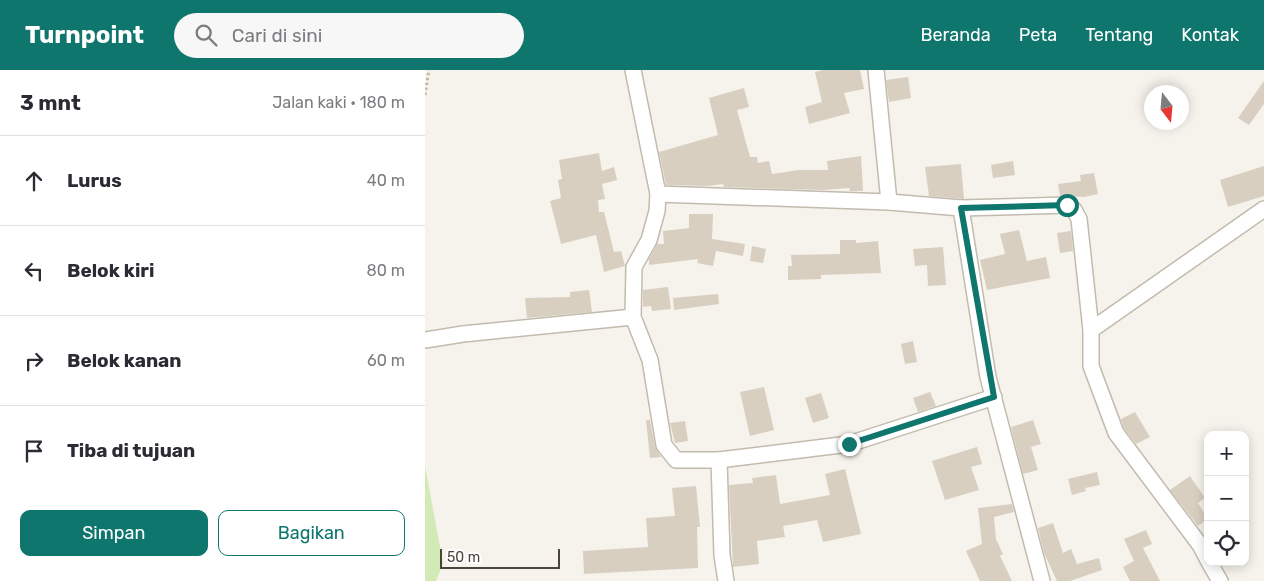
<!DOCTYPE html>
<html lang="id">
<head>
<meta charset="utf-8">
<style>
  body { margin:0; font-family:Rubik,sans-serif; background:#f7f7f7; color:#2b2b33 }
  .controls { position:absolute; right:15px; bottom:15px; display:grid; overflow:hidden; border-radius:10px; box-shadow:0 2px 12px #0003 }
  .controls button { width:45px; height:45px; display:grid; place-items:center; padding:0; border:0; border-bottom:1px solid #e1e1e2; background:#fff; color:#2b2b33; font:25px sans-serif }
  .compass { position:absolute; left:719px; top:15px; width:45px; height:45px; border-radius:50%; background:#fff; box-shadow:0 2px 12px #0003; rotate:164deg }
  .scale { position:absolute; left:15px; bottom:12px; width:120px; box-sizing:border-box; padding-left:5px; border:2px solid #4b4439; border-top:0; font-size:14px; line-height:18px; white-space:nowrap; color:#4b4439; -webkit-text-stroke:4px #fff; paint-order:stroke }
  .stop { position:absolute; width:15px; height:15px; margin:-11px; border:4px solid #0f766e; border-radius:50%; background:#fff }
  .stop.end { background:#0f766e; border-color:#fff; box-shadow:0 1px 5px #0008 }
  .list { margin:0; padding:0; list-style:none }
  h2 { display:flex; justify-content:space-between; align-items:center; height:65px; margin:0; padding:0 20px; font-size:21px }
  h2 small { font-size:16px; font-weight:400; color:#7c7c81 }
  .list li { display:grid; grid-template-columns:32px 1fr auto; gap:15px; align-items:center; box-sizing:border-box; height:90px; padding:0 20px; border-top:1px solid #e1e1e2 }
  .list b { display:block; font-size:19px; white-space:nowrap }
  .list em { font-size:16px; font-style:normal; color:#7c7c81 }
  .actions { display:flex; gap:10px; padding:15px 20px }
  .actions a { flex:1; padding:11px 0; border:1px solid #0f766e; border-radius:10px; text-align:center; font-size:18px; color:#0f766e }
  .actions .main { background:#0f766e; color:#fff }
  .icon { flex:none; width:28px; height:28px; fill:none; stroke:currentColor; stroke-width:2; stroke-linecap:round; stroke-linejoin:round }
  .map { position:relative; flex:none; width:839px; height:511px; overflow:hidden }
  header { display:flex; align-items:center; gap:30px; box-sizing:border-box; height:70px; padding:0 25px; background:#0f766e; color:#fff }
  header strong { font-size:24px }
  nav { display:flex; gap:28px; margin-inline-start:auto; font-size:18px }
  .search { width:350px; height:45px; background:#f7f7f7; display:flex; align-items:center; gap:12px; box-sizing:border-box; padding:0 18px; border-radius:28px; color:#7c7c81; font-size:19px }
  main { display:flex }
  aside { flex:1; background:#fff }
  .map>svg:first-child { display:block }
  .green { fill:#d2eab5 }
  .building { fill:#d8cfc1 }
  .lines { fill:none; stroke-linecap:round; stroke-linejoin:round }
  .minor-casing { stroke:#c2bbae; stroke-width:18 }
  .path { stroke:#c4b79f; stroke-width:3; stroke-dasharray:2.5 2.5; stroke-linecap:butt }
  .minor { stroke:#fff; stroke-width:15 }
  .route { stroke:#0f766e; stroke-width:6 }
</style>
</head>
<body>
<header>
<strong>Turnpoint</strong>
<div class="search"><svg class="icon" aria-label="search" viewBox="0 0 24 24"><circle cx="10" cy="10" r="6"/><path d="M15 15l6 6"/></svg>Cari di sini</div>
<nav><a>Beranda</a><a>Peta</a><a>Tentang</a><a>Kontak</a></nav>
</header>
<main>
<aside>
<h2>3 mnt<small>Jalan kaki · 180 m</small></h2>
<ul class="list">
<li><svg class="icon" aria-label="ahead" viewBox="0 0 24 24"><path d="M12 20V5M6 11l6-6 6 6"/></svg><div><b>Lurus</b></div><em>40 m</em></li>
<li><svg class="icon" aria-label="left" viewBox="0 0 24 24"><path d="M17 20v-9H6M10 6l-5 5 5 5"/></svg><div><b>Belok kiri</b></div><em>80 m</em></li>
<li><svg class="icon" aria-label="right" viewBox="0 0 24 24"><path d="M7 20v-9h11M14 6l5 5-5 5"/></svg><div><b>Belok kanan</b></div><em>60 m</em></li>
<li><svg class="icon" aria-label="arrive" viewBox="0 0 24 24"><path d="M6 21V4h12l-3 4 3 4H6"/></svg><div><b>Tiba di tujuan</b></div></li>
</ul>
<div class="actions"><a class="main">Simpan</a><a>Bagikan</a></div>
</aside>
<div class="map">
<svg width="839" height="511" viewBox="0 0 839 511">
  <rect width="100%" height="100%" fill="#f6f3ec"/>
  <path class="green" d="M0,396L18,493L11,511H0Z"/>
  <g class="building">
    <path d="M398,0H435L439,19L419,23L425,43L384,54L380,37L397,32L390,2Z"/>
    <path d="M483,7L486,28L464,32L461,10Z"/>
    <path d="M839,11V34L824,55L813,48Z"/>
    <path d="M319,18L324,37L312,40L325,87H332L333,93L344,91L347,104L374,100H403L402,91L436,86L438,121H425L424,118L398,120L299,117L298,114L283,116L241,115L234,82L293,65L284,28Z"/>
    <path d="M174,83L177,101L189,97L192,110L177,114L180,129L173,130L174,142H179L189,182L196,181L200,196L179,202L171,165L136,174L125,131L136,128L133,110L137,109L134,90Z"/>
    <path d="M588,91L590,105L568,108L566,95Z"/>
    <path d="M536,94L539,129L504,126L500,97Z"/>
    <path d="M839,96V126L803,137L795,110Z"/>
    <path d="M669,103L673,124L659,127L635,126L633,114L656,111L655,105Z"/>
    <path d="M264,144H288L287,169L320,174L318,186L291,181L288,196L272,193L273,189L224,195V189L232,174H239L238,161L264,158Z"/>
    <path d="M594,160L602,191L621,187L625,208L562,220L555,190L580,184L575,164Z"/>
    <path d="M646,161L648,181L635,183L632,163Z"/>
    <path d="M415,170H431V173L453,171L456,203L396,205V209L363,210V196H367L366,185L415,184Z"/>
    <path d="M327,176L341,179L338,193L325,191Z"/>
    <path d="M518,177L521,215L503,216L502,195L490,196L488,179Z"/>
    <path d="M243,217L246,239L227,241L226,236L218,237V220Z"/>
    <path d="M164,220L167,242L102,248L100,228L145,227V222Z"/>
    <path d="M293,224L294,234L249,240L248,228Z"/>
    <path d="M488,271L492,292L480,294L476,274Z"/>
    <path d="M339,317L349,360L325,366L315,322Z"/>
    <path d="M505,322L511,336L493,342L488,328Z"/>
    <path d="M396,323L404,348L388,353L380,328Z"/>
    <path d="M710,342L725,367L711,374L699,358L696,349Z"/>
    <path d="M221,350H225L230,377L236,387L225,388Z"/>
    <path d="M608,350L616,374L606,377L613,400L598,404L586,357Z"/>
    <path d="M260,351L263,371L250,373L245,353Z"/>
    <path d="M552,377L557,394L546,397L554,420L520,430L507,391Z"/>
    <path d="M420,399L436,464L398,472L392,450L358,456L360,467L332,471L334,494L308,497L304,415L328,413L327,408L351,405L355,434L405,425L400,404Z"/>
    <path d="M672,402L675,415L660,418L661,421L647,425L643,409Z"/>
    <path d="M765,406L780,428L773,433L783,449L773,456L745,420Z"/>
    <path d="M271,416L275,457H272L273,498L159,504L158,481L223,477L221,448L250,446L247,418Z"/>
    <path d="M587,434L589,442L569,447L571,469L578,484L575,486L587,511H555L541,481L557,474L553,438Z"/>
    <path d="M628,453L638,483L646,479L652,494L674,488L677,500L645,511H632L619,483L613,458Z"/>
    <path d="M721,460L727,474L718,478L735,511H705L698,497L709,491L699,469Z"/>
  </g>
  <g class="lines">
    <g class="minor-casing">
      <g id="minor">
        <path d="M208,0L233,124L232,141L224,170L209,197L208,247L225,290L239,375L251,390H294L424,374L569,327"/>
        <path d="M451,0L464,132"/>
        <path d="M233,124L464,132L536,138L642,135L649,140L654,149L666,260V296L691,363L775,475L783,490"/>
        <path d="M536,138L563,307L617,511"/>
        <path d="M666,260L839,139"/>
        <path d="M0,270L38,264L208,247"/>
        <path d="M294,390L297,485L301,511"/>
        <path d="M784,492L795,511"/>
      </g>
    </g>
    <path class="path" d="M0,25L4,0"/>
    <use href="#minor" class="minor"/>
  </g>
  <g class="lines">
    <path class="route" d="M424,374L569,327L536,138L642,135"/>
  </g>
</svg>
<div class="controls">
<button>+</button>
<button>−</button>
<button><svg class="icon" aria-label="locate" viewBox="0 0 24 24"><circle cx="12" cy="12" r="6"/><path d="M12 2v4M12 18v4M2 12h4M18 12h4"/></svg></button>
</div>
<svg class="compass" viewBox="-18 -18 36 36"><path d="M0-13l5 13h-10z" fill="#e53935"/><path d="M0 13l5-13h-10z" fill="#7c7c81"/></svg>
<div class="scale">50 m</div>
<div class="stop" style="left:642px;top:135px"></div>
<div class="stop end" style="left:424px;top:374px"></div>
</div>
</main>
</body>
</html>
